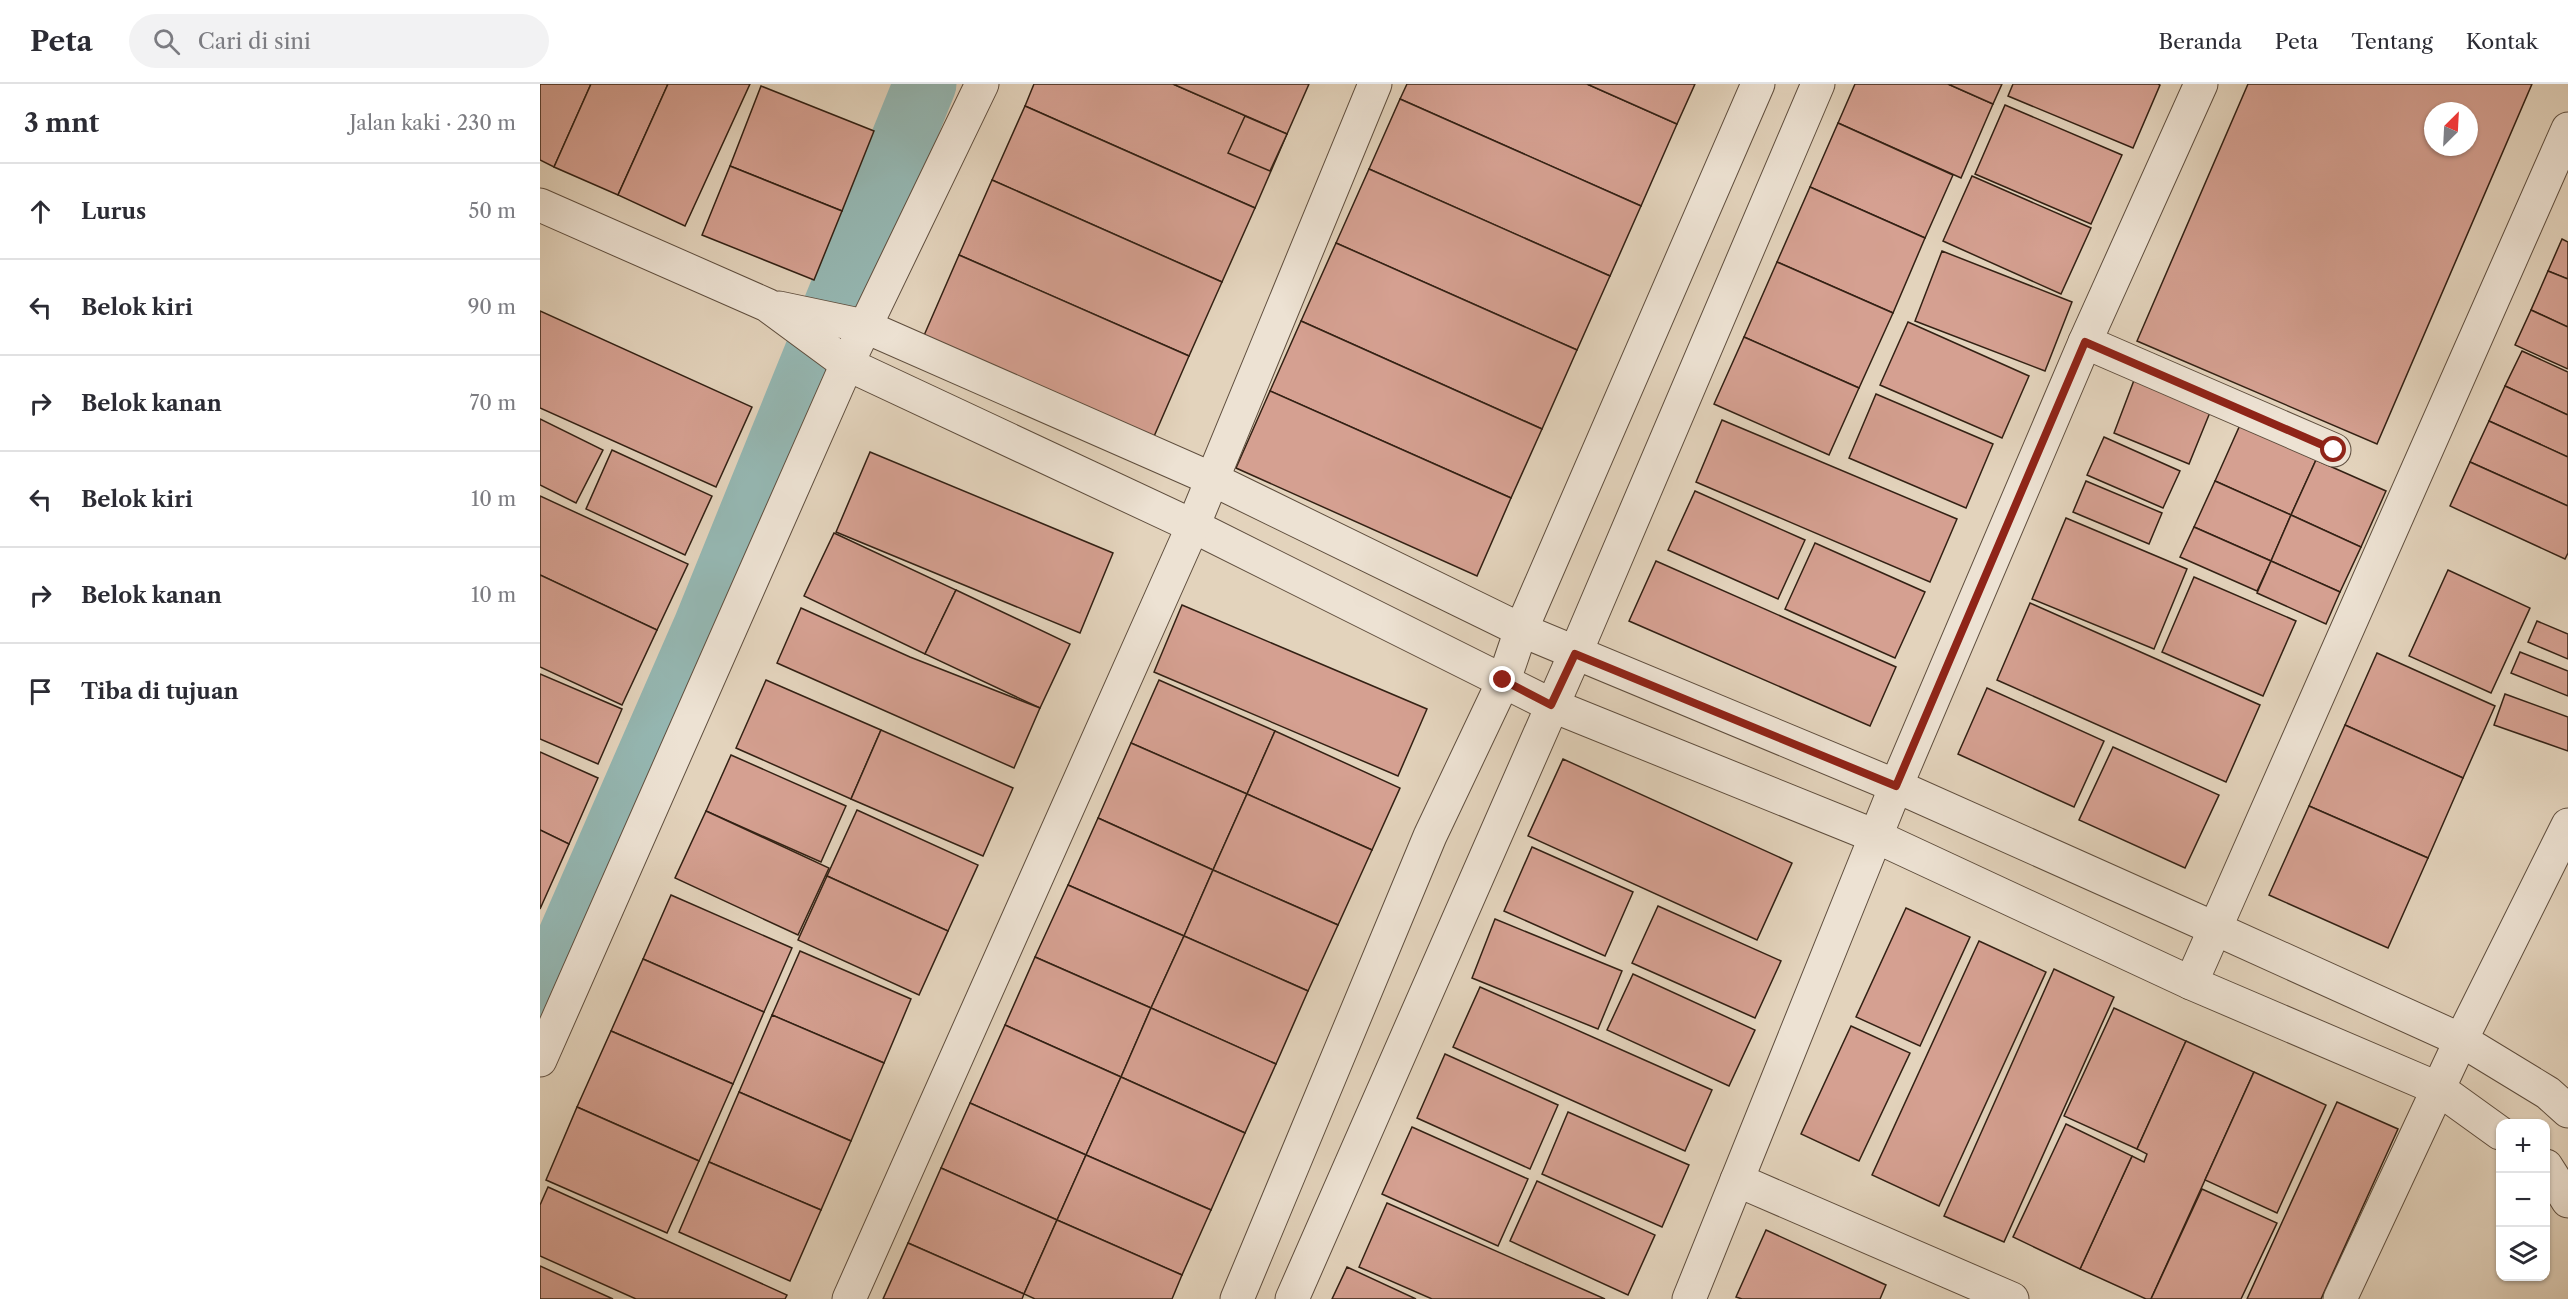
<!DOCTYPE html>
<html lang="id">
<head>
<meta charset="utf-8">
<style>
  body { margin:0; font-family:"Libre Caslon Text",serif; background:#f2f2f3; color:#2b2b33 }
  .controls { position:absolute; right:18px; bottom:18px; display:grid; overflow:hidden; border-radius:12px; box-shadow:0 2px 4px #0004 }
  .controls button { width:54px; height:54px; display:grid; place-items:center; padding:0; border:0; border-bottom:2px solid #e1e1e2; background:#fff; color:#2b2b33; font:30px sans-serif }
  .compass { position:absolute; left:1884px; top:18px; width:54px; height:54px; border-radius:50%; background:#fff; box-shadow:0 2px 4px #0004; rotate:24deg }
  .stop { position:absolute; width:18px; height:18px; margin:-14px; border:4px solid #8f2418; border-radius:50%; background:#fff }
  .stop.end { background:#8f2418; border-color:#fff; box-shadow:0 2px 6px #0008 }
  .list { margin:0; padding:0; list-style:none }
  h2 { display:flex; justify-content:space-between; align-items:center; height:78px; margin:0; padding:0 24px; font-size:26px }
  h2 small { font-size:20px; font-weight:400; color:#7c7c81 }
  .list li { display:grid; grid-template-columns:39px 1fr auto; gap:18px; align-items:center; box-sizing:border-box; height:96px; padding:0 24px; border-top:2px solid #e1e1e2 }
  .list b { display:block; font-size:22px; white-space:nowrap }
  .list em { font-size:20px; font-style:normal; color:#7c7c81 }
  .icon { flex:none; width:33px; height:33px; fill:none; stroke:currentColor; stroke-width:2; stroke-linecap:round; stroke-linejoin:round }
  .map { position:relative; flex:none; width:2028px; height:1215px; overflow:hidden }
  header { display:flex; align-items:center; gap:36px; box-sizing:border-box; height:84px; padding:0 30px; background:#fff; border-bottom:2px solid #e1e1e2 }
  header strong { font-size:28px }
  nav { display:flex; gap:33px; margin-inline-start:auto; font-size:21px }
  .search { width:420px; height:54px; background:#f2f2f3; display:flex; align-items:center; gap:15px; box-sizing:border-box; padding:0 21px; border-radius:33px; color:#7c7c81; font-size:22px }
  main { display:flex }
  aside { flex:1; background:#fff }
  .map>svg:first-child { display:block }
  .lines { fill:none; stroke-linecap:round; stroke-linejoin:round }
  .river { stroke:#95b7b2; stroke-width:63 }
  .building { fill:#d5a091; stroke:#332114; stroke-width:1.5; fill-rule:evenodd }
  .minor-casing { stroke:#5f4e3e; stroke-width:35 }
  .minor { stroke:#ede2d3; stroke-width:33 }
  .route { stroke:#8f2418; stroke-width:8 }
</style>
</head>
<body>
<header>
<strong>Peta</strong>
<div class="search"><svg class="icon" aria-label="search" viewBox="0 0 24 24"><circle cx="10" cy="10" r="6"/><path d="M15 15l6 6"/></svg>Cari di sini</div>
<nav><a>Beranda</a><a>Peta</a><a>Tentang</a><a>Kontak</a></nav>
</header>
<main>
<aside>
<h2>3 mnt<small>Jalan kaki · 230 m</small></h2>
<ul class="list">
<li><svg class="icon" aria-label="ahead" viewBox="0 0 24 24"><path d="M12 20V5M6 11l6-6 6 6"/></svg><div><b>Lurus</b></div><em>50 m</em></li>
<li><svg class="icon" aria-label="left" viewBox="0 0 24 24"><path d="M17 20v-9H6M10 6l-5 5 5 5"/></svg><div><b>Belok kiri</b></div><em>90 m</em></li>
<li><svg class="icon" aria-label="right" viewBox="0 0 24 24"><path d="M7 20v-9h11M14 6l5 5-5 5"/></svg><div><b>Belok kanan</b></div><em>70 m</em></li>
<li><svg class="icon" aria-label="left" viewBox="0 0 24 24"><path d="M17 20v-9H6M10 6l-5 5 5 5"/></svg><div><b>Belok kiri</b></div><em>10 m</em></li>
<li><svg class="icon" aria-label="right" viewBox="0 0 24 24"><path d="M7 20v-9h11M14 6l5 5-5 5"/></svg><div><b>Belok kanan</b></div><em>10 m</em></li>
<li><svg class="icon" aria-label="arrive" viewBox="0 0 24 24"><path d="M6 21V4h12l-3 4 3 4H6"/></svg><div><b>Tiba di tujuan</b></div></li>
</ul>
</aside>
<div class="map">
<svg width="2028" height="1215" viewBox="0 0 2028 1215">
  <rect width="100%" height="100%" fill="#e3d3bc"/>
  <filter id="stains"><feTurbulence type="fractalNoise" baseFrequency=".00333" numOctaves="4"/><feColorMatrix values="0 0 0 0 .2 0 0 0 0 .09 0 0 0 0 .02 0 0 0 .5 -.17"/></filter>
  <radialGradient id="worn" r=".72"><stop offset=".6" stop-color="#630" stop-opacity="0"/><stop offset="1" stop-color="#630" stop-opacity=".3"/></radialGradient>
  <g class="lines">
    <path class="river" d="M0,920L165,542L385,0"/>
  </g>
  <g class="building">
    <path d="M0,0H51L14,83L0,76Z"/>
    <path d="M51,0H128L78,111L14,83Z"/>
    <path d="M128,0H210L145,142L78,111Z"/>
    <path d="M494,0H633L747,50L715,124L485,22Z"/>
    <path d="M633,0H769L747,50Z"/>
    <path d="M867,0H1047L1137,40L1101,122L860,15Z"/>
    <path d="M1047,0H1155L1137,40Z"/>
    <path d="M1315,0H1408L1453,20L1421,94L1298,39Z"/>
    <path d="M1408,0H1462L1453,20Z"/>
    <path d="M1473,0H1618L1620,1L1593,64L1468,12Z"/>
    <path d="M1708,0H1992L1837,360L1597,257ZM1893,27H1929V63H1893Z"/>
    <path d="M221,2L334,47L302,127L190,82Z"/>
    <path d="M860,15L1101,122L1070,192L829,85Z"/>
    <path d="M1465,21L1582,71L1551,140L1435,90Z"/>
    <path d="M485,22L715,124L682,198L452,96Z"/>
    <path d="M705,32L747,50L730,87L688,69Z"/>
    <path d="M1298,39L1413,91L1385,154L1270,103Z"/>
    <path d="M190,82L302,127L274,196L162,151Z"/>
    <path d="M829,85L1070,192L1037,266L796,159Z"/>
    <path d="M1432,92L1551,144L1521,210L1403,157Z"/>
    <path d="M452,96L682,198L649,272L419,171Z"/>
    <path d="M1270,103L1385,154L1353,229L1237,178Z"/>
    <path d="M2022,155L2028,158V195L2008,187Z"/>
    <path d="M796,159L1037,266L1002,345L761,237Z"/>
    <path d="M1402,167L1532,218L1505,287L1375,237Z"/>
    <path d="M419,171L649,272L612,357L382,256Z"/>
    <path d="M1237,178L1353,229L1319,304L1204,253Z"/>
    <path d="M2008,187L2028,195V243L1991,226Z"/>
    <path d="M1991,226L2028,243V285L1975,261Z"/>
    <path d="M0,227L212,323L176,403L0,324Z"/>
    <path d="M761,237L1002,345L971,414L730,307Z"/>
    <path d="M1368,238L1489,292L1462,354L1340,301Z"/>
    <path d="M1204,253L1319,304L1289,371L1174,320Z"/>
    <path d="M1982,267L2028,288V331L1965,302Z"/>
    <path d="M1596,291L1673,321L1649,380L1574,349Z"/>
    <path d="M1965,302L2028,331V373L1949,337Z"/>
    <path d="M730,307L971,414L937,492L696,384Z"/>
    <path d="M1336,310L1453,360L1426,424L1309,374Z"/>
    <path d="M0,335L63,366L36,419L0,401Z"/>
    <path d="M1182,336L1417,435L1390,498L1156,398Z"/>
    <path d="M1949,337L2028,373V422L1930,378Z"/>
    <path d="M1700,341L1776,376L1751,431L1675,397Z"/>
    <path d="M1564,353L1640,387L1623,424L1547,391Z"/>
    <path d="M72,366L172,412L145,471L46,425Z"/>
    <path d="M330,368L573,469L540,549L296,448Z"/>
    <path d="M1776,376L1846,407L1821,463L1751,431Z"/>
    <path d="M1930,378L2028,422V469L2025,475L1910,422Z"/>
    <path d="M1546,397L1622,429L1609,460L1533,428Z"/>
    <path d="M1675,397L1751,431L1731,477L1654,443Z"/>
    <path d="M1155,407L1265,456L1238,515L1128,466Z"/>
    <path d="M0,412L148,480L117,546L0,491Z"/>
    <path d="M1751,431L1821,463L1800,508L1731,477Z"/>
    <path d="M1526,434L1647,485L1614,565L1492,515Z"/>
    <path d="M1654,443L1731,477L1717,507L1640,473Z"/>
    <path d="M294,449L416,506L385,570L264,512Z"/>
    <path d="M1275,459L1385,508L1355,574L1245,525Z"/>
    <path d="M1116,477L1356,583L1330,642L1089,537Z"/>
    <path d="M1731,477L1800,508L1786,540L1717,509Z"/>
    <path d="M1908,486L1990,524L1951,609L1869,572Z"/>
    <path d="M0,491L117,546L82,621L0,583Z"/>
    <path d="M1654,493L1756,537L1723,612L1622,568Z"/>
    <path d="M416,506L530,560L500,624L385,570Z"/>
    <path d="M1490,519L1720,621L1686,698L1457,596Z"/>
    <path d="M642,521L887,625L858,692L614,588Z"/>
    <path d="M261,524L370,573L500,624L474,684L237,579Z"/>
    <path d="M1997,537L2028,550V575L1988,558Z"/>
    <path d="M1980,568L2028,587V612L1971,589Z"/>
    <path d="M1837,569L1955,622L1923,694L1805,641Z"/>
    <path d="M0,590L82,625L58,680L0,655Z"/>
    <path d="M226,596L341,646L311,715L196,664Z"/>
    <path d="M619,596L735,647L707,710L591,659Z"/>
    <path d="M1447,604L1564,657L1534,723L1418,670Z"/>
    <path d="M1965,610L2028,633V667L1954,641Z"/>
    <path d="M1805,641L1923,694L1888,774L1769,722Z"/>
    <path d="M341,646L473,704L443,772L311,715Z"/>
    <path d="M735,647L860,704L832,766L707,710Z"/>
    <path d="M591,659L707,710L673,786L558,734Z"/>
    <path d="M1573,663L1679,711L1645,784L1539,736Z"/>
    <path d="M0,668L58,694L29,760L0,746Z"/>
    <path d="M191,671L306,722L281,778L166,727Z"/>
    <path d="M1023,675L1252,779L1217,856L988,752Z"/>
    <path d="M707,710L832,766L798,841L673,786Z"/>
    <path d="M1769,722L1888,774L1848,864L1729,811Z"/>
    <path d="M317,726L438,781L408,847L287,792Z"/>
    <path d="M166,727L289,784L258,851L135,794Z"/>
    <path d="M558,734L673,786L644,852L528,801Z"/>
    <path d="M0,746L29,760L0,825Z"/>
    <path d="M992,763L1093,808L1065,872L964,827Z"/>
    <path d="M673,786L798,841L768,907L644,852Z"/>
    <path d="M287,792L408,847L379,911L258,856Z"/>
    <path d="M528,801L644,852L611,924L495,873Z"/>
    <path d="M131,811L252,864L224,928L103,875Z"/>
    <path d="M1118,822L1241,877L1215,934L1092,879Z"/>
    <path d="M1366,824L1430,853L1380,962L1316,933Z"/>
    <path d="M955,835L1082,887L1058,945L932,894Z"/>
    <path d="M644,852L768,907L736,980L611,924Z"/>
    <path d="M1439,857L1506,888L1399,1122L1332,1091Z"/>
    <path d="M260,867L371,915L344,979L232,931Z"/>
    <path d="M495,873L611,924L581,993L465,941Z"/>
    <path d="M103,875L224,928L193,1000L71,947Z"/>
    <path d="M1514,885L1574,913L1464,1158L1404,1132Z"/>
    <path d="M1093,890L1215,946L1189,1002L1067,946Z"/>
    <path d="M940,903L1172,1006L1145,1067L913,963Z"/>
    <path d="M611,924L736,980L705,1049L581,993Z"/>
    <path d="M1574,924L1646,957L1597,1065L1524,1032Z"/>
    <path d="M232,931L344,979L311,1057L199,1008Z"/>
    <path d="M465,941L581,993L546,1071L430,1019Z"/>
    <path d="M1311,942L1370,969L1319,1077L1261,1050Z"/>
    <path d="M71,947L193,1000L159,1077L37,1023Z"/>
    <path d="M1646,957L1714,988L1611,1215H1606L1540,1185L1592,1072L1604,1078L1607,1070L1597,1065Z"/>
    <path d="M905,970L1018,1021L990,1085L877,1034Z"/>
    <path d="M1714,988L1786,1021L1737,1129L1665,1096Z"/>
    <path d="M581,993L705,1049L671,1126L546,1071Z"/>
    <path d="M199,1008L311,1057L281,1126L169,1078Z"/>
    <path d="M1797,1018L1858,1045L1781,1215H1707Z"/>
    <path d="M430,1019L546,1071L517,1136L401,1084Z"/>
    <path d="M37,1023L159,1077L127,1149L6,1096Z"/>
    <path d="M1028,1028L1149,1081L1122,1143L1002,1090Z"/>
    <path d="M1526,1040L1592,1072L1540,1185L1473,1153Z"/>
    <path d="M872,1043L988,1095L958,1162L842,1110Z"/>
    <path d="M546,1071L671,1126L642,1191L517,1136Z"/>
    <path d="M169,1078L281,1126L250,1197L139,1148Z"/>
    <path d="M401,1084L517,1136L484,1210L368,1159Z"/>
    <path d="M997,1097L1115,1151L1088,1211L970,1157Z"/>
    <path d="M8,1103L247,1211L245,1215H96L0,1172V1121Z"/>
    <path d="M1662,1105L1737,1139L1701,1215H1611Z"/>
    <path d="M847,1119L1065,1215H892L819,1183Z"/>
    <path d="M517,1136L642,1191L632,1215H495L484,1210Z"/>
    <path d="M1226,1146L1346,1201L1340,1215H1202L1196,1213Z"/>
    <path d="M368,1159L484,1210L482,1215H343Z"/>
    <path d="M0,1182L73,1215H0Z"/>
    <path d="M807,1183L876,1215H792Z"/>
  </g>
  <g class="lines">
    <g class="minor-casing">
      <g id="minor">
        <path d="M0,121L227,221L307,280L653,442L1011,621L1335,752L1651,899L1899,1005L1960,1049"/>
        <path d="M239,224L324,242L672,395L981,546L1356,702L1676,845L1921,956L2008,1009L2028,1027"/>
        <path d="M1545,258L1794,366"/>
        <path d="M1651,899L2028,45"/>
        <path d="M0,976L307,280L442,0"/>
        <path d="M2006,1082L2028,1117"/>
        <path d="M1197,1096L1472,1215"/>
        <path d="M309,1215L653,442L835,0"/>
        <path d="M697,1215L890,752L964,596L981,546L1218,0"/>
        <path d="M752,1215L1035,570L1278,0"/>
        <path d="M1149,1215L1356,702L1545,258L1661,0"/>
        <path d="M1800,1215L1921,956L2028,741"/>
      </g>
    </g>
    <use href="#minor" class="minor"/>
  </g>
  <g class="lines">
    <path class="route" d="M963,596L1011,621L1035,570L1356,702L1545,258L1794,366"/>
  </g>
  <rect width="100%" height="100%" filter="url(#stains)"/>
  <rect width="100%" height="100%" fill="url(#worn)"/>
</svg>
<div class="controls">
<button>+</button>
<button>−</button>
<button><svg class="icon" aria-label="layers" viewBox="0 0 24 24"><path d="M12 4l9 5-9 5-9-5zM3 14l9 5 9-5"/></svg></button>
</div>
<svg class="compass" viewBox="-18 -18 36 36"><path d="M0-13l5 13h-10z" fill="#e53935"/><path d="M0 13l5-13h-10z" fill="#7c7c81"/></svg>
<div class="stop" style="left:1794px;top:366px"></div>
<div class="stop end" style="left:963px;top:596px"></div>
</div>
</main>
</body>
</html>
